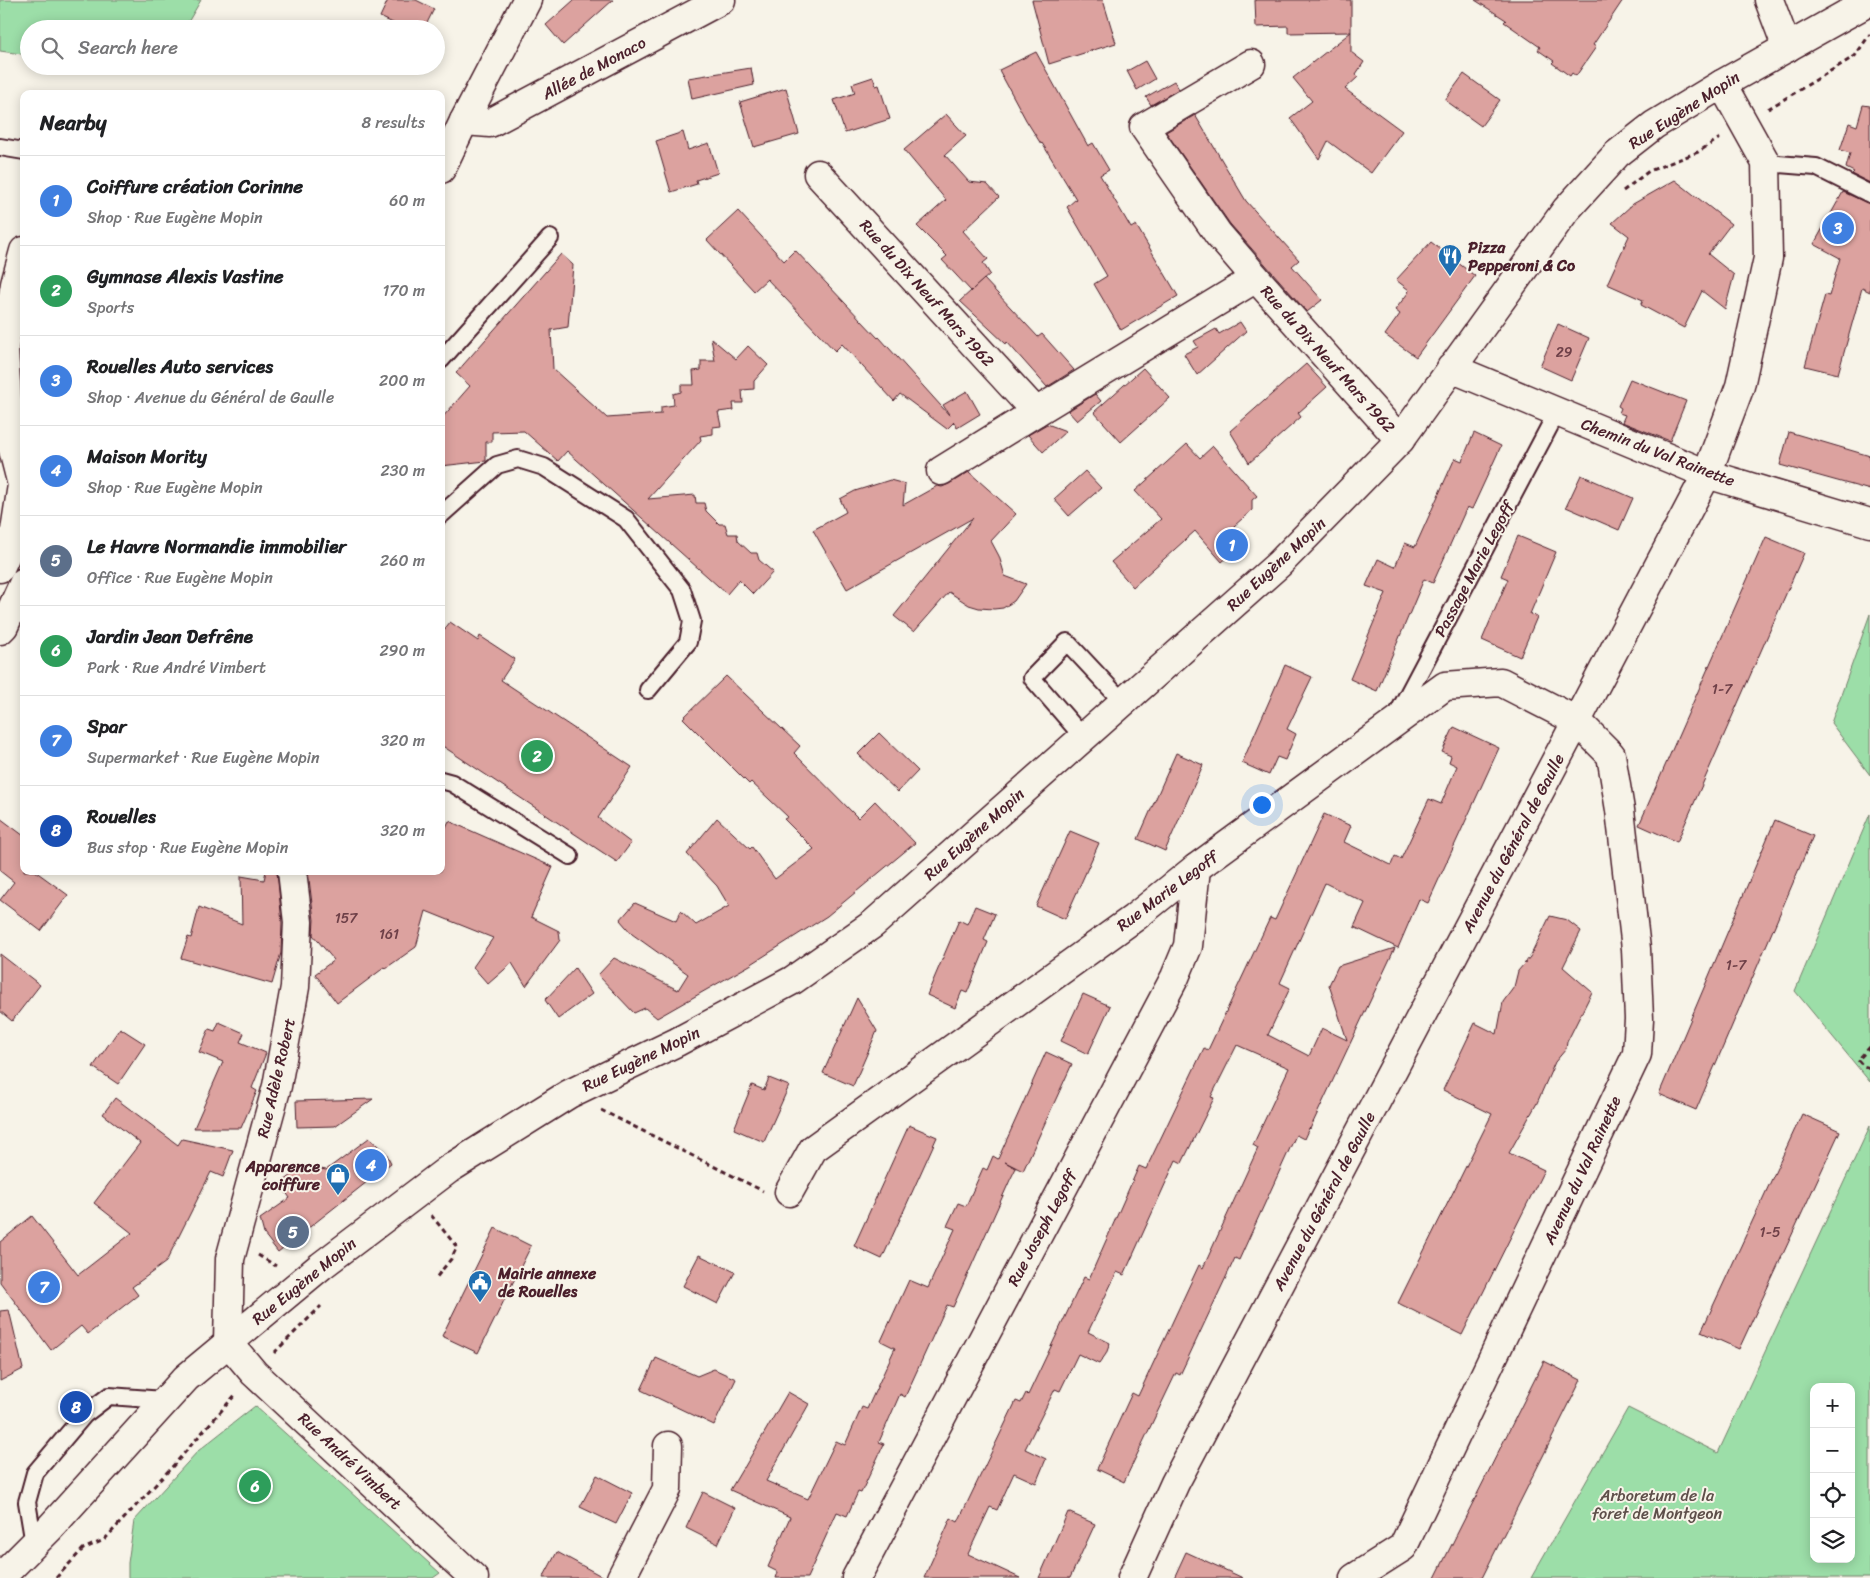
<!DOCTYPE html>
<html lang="en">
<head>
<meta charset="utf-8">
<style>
  body { margin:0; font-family:Sriracha,sans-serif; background:#f6f6f6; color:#202124 }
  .controls { position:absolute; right:15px; bottom:15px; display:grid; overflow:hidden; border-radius:10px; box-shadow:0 2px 12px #0003 }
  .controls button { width:45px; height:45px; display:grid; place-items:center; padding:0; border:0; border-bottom:1px solid #e0e0e0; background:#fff; color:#202124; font:25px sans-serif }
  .you { position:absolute; left:1261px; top:804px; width:18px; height:18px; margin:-12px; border:4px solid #fff; border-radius:50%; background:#1a73e8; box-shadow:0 0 0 8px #1a73e833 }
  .badge { display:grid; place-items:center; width:32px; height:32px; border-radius:50%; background:#ea580c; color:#fff; font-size:16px; font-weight:700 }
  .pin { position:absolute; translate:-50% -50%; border:2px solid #fff; box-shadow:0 1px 5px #0006 }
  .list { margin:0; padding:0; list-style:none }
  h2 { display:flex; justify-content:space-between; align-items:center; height:65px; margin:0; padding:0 20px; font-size:21px }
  h2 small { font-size:16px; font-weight:400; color:#757577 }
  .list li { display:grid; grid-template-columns:32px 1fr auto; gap:15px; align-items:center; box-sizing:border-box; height:90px; padding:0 20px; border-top:1px solid #e0e0e0 }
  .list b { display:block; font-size:19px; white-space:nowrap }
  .list p { margin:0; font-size:16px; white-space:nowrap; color:#757577 }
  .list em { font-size:16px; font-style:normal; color:#757577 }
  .icon { flex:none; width:28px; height:28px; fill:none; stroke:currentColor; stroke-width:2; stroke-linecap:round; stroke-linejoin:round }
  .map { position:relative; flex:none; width:1870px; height:1578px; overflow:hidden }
  .search { position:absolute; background:#fff; box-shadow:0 2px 12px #0003; left:20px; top:20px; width:425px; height:55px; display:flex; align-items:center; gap:12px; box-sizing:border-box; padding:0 18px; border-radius:28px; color:#757577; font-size:19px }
  .panel { position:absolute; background:#fff; box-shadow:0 2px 12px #0003; left:20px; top:90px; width:425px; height:785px; border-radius:10px }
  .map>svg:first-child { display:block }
  .green { fill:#9cdea8; stroke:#737e6a; fill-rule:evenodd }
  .building { fill:#dca29f; stroke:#4a1f2b }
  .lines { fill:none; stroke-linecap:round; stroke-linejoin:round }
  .lane-casing { stroke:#4a1f2b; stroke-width:20 }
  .street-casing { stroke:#4a1f2b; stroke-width:31 }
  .secondary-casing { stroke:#4a1f2b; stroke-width:31 }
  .path { stroke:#4a1f2b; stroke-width:3; stroke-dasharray:5 4; stroke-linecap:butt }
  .lane { stroke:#f7f3e8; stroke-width:16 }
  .street { stroke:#f7f3e8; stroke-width:28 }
  .secondary { stroke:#f7f3e8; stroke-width:28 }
  .labels { text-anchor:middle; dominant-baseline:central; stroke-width:4; stroke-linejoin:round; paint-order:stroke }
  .number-label { font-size:14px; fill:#6e4048 }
  .street-label { font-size:16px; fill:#4a1f2b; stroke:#f7f3e8 }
  .poi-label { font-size:16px; font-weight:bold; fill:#4a1f2b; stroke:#f7f3e8; text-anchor:start }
  .park-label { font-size:16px; fill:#5e4f4a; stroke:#f7f3e8 }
</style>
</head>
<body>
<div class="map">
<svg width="1870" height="1578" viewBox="0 0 1870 1578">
  <rect width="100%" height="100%" fill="#f7f3e8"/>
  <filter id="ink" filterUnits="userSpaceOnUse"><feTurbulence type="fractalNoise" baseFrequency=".02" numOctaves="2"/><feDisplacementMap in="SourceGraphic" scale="10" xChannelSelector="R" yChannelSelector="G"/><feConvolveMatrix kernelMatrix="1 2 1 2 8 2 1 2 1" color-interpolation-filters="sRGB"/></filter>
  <g filter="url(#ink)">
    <g class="green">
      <path d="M0,0H201L184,29H29V55L0,51Z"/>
      <path d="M1870,614V775L1831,723Z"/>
      <path d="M1870,814V1082L1795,991Z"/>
      <path d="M1870,1126V1578H1531L1628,1408L1718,1453ZM1814,1387H1851V1559H1814Z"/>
      <path d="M255,1406L440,1573L433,1578H128V1563L134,1521L198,1451Z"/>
    </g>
    <g class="building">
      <path d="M388,0H416L434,9L424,29H406L380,17Z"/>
      <path d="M574,0H613L563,45L546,25Z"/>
      <path d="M1032,0H1103L1116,43L1049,64Z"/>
      <path d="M1255,0H1351V32L1288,33V26L1256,27Z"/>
      <path d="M1475,0H1623L1593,45L1596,47L1576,76L1572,73L1570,76L1552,63L1554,61L1538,50L1540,47L1504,22L1506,20Z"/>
      <path d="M1351,32V52L1364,62L1356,74L1358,77L1345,89L1402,131L1371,173L1328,141L1319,159L1290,118L1312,101L1293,78Z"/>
      <path d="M1036,52L1088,146L1093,143L1109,170L1100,175L1131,228L1136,225L1178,296L1121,330L1094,284L1107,276L1067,207L1076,199L1042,143L1041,144L1026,120L999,70Z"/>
      <path d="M1145,61L1155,79L1137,90L1127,71Z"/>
      <path d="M751,68L754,85L692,99L688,78Z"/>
      <path d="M1464,74L1500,100L1481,126L1445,100Z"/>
      <path d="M873,77L876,86L879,85L890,119L845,133L834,100L855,93L852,84Z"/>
      <path d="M1174,81L1179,89L1151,105L1146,97Z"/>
      <path d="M786,88L799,134L754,147L740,102Z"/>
      <path d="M1863,105L1870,106V183L1852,174L1854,172L1846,168L1850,153L1840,150L1849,123L1857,126Z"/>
      <path d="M946,114L966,136L945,155L969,182L987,184L999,197L963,231L988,259L983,263L990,274L971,291L942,260L947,256L917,226L946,200L904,150Z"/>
      <path d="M1195,115L1246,201L1299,260L1292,266L1322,300L1307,312L1230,224L1166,132Z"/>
      <path d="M683,132L688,150L709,143L718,173L696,180L697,184L671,192L656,141Z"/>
      <path d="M1675,180L1731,224L1708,254L1734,275L1725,309L1702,291L1684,328L1641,305L1643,300L1607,284L1629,236L1612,223L1633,204Z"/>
      <path d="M1843,192L1870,204V292L1862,288L1838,374L1805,366L1825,295L1829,296L1840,258L1814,244Z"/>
      <path d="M738,211L784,261L795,250L878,338L879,337L950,416L943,405L967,391L980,414L957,428L954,422L947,429L900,394L894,401L842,344L835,351L767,279L754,291L707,240Z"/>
      <path d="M1431,242L1475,276L1416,357L1385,335L1400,314L1395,310L1408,293L1409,290L1396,280Z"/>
      <path d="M561,254L573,265L568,327L551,330L553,369L607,418L661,414V407L674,405L673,394L681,392V385H694L693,371L701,370V361H715L711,338L736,359L748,346L768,365L754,381V389L742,390L743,403H733L734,410L718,412L721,426L713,427V434L700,436L701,440L648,499L695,495L696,503H704L706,511L719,524H725L728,534H737L738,541L751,553H757L759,560L773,572L753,594L739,580L727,594L567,451L558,461L524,431L492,432V442H486V461L441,466V419L470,386L456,373Z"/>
      <path d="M984,279L1038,337L1042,334L1074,370L1047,387L1007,342L1006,344L960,301Z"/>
      <path d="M1240,322L1246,331L1197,375L1184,354L1198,347L1194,341L1216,329L1219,334Z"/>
      <path d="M1558,324L1589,338L1571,380L1540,366Z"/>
      <path d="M1306,364L1327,387L1298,413L1301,417L1249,463L1230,431Z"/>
      <path d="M1143,368L1170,398L1121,442L1094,412Z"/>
      <path d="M1630,379L1686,401L1670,441L1622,422L1625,415L1619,413L1621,408L1618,406Z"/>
      <path d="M1095,394L1101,401L1077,421L1068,411Z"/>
      <path d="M1047,424L1066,431L1043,452L1028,435Z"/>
      <path d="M1789,432L1870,456V490L1780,465Z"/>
      <path d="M1474,433L1501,446L1472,509L1467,507L1433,583L1424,579L1377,691L1350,679L1386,593L1366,586L1378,559L1395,567L1405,543L1415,547L1455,458L1462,461Z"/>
      <path d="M1187,444L1200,458L1213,446L1257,496L1252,500V510L1234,526L1247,540L1222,562L1195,531L1133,587L1111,562L1161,519L1135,491Z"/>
      <path d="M1085,471L1101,488L1069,516L1054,499Z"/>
      <path d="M969,472L1016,514L991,541L999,556L1005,576L1026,584L1014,601L1003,608L994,609L979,608L969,605L949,592L914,632L894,616L973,518L847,589L813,530L846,512L840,499L855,491L890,480L905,484L903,505L937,486L942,487L949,484Z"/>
      <path d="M1581,475L1633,498L1619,530L1566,507Z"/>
      <path d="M1518,536L1556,552L1530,614L1537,617L1520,657L1482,640L1508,579L1501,576Z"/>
      <path d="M1766,537L1804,553L1677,842L1639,825Z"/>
      <path d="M450,622L478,641L480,636L515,659L501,680L632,767L598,818L631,843L617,862L441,745V634Z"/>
      <path d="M1285,665L1312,677L1287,729L1296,734L1285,760L1277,757L1269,775L1242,763Z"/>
      <path d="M726,676L800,746L794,753L858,818L875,801L915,843L827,916L750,965L657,1018L645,1008L634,1013L598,975L614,958L678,990L688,974L632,934L620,920L635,903L676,921L681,911L696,925L729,906L717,886L687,854L717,818L750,849L752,847L775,879L814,849L784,819L788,817L751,782L749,784L683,718Z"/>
      <path d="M1454,727L1499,748L1428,903L1419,899L1398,948L1354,927L1365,903L1325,883L1280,983L1290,988L1268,1035L1309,1056L1322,1028L1347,1040L1329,985L1338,966L1395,948L1310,1129L1309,1128L1304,1139L1296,1135L1239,1260L1235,1258L1180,1375L1176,1373L1124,1482L1097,1469L1132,1393L1138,1396L1199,1265L1203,1268L1258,1148L1253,1145L1289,1068L1237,1045L1211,1097L1214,1098L1182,1163L1176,1160L1124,1275L1117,1272L1088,1332L1110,1343L1106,1354L1099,1364L1078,1354L1060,1391L1055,1389L1025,1449L1046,1459L1036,1483L1014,1473L997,1510L990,1507L968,1554L1020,1578H924L951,1518L958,1522L1016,1401L1021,1403L1026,1393L1028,1395L1084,1277L1089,1279L1139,1166L1146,1169L1204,1048L1208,1050L1270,918L1275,920L1324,814L1351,826L1344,842L1391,865L1395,856L1401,859L1429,799L1441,804L1457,766L1449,762L1451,756L1442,752Z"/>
      <path d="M879,733L918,771L898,792L858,754Z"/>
      <path d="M1176,753L1203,765L1165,851L1138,839Z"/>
      <path d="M0,818L24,836V871H35L68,895L41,931L0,900L14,882L0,871Z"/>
      <path d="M1775,820L1813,836L1696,1110L1659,1094Z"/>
      <path d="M449,821L553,867L531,917L559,931L560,940L526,986L512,963L488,984L473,967L493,938L426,911L416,947L386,968L385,967L337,1003L315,974L334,960L313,935L314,920L308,871H441V837Z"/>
      <path d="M1070,831L1099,843L1065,919L1036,906Z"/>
      <path d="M266,871H277L282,923L281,953L272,984L181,958L188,937L191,938L199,907L242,924L241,876L264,880Z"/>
      <path d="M975,906L995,914L984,940L988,942L967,993L962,991L955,1008L927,995L959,920L967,924Z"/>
      <path d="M1550,916L1567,920L1581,931L1563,967L1592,992L1567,1042L1566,1049L1555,1062L1537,1103L1509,1153L1544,1170L1462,1335L1398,1303L1492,1114L1443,1090L1475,1023L1497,1034L1503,1002L1514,987L1518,971L1530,957Z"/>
      <path d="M0,954L40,985L12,1021L0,1011Z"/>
      <path d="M575,968L592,994L558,1019L545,1000Z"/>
      <path d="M1083,994L1110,1006L1088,1054L1061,1041Z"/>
      <path d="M857,998L877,1031L853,1086L823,1073Z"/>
      <path d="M219,1022L244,1033L240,1042L266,1053L252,1088L257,1091L241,1128H194L223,1062L199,1052L209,1029L215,1031Z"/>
      <path d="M120,1028L145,1044L118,1084L93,1067Z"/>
      <path d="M1046,1052L1072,1064L1023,1171L1005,1162L1016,1168L1010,1180L953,1307L947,1305L905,1397L900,1394L879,1442L884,1444L861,1493L858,1492L847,1516L837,1512L807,1578H776L778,1572L768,1567L790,1517L730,1490L743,1468H744L788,1392L809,1404L766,1481L808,1499L836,1441L845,1445L862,1407L867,1409L895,1348L881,1341L909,1280L928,1288L955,1229L947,1226L958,1203L966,1206L983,1168L987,1170L993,1156L998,1159Z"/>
      <path d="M769,1078L789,1086L764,1142L734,1129L752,1085L764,1090Z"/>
      <path d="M115,1098L178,1145L182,1139L233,1150L223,1177L211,1172L166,1262L132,1287L138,1295L88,1334L81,1326L51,1350L0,1282V1242L32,1216L78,1275L132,1233L94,1203L140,1143L103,1114Z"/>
      <path d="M373,1099L335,1126L297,1127L296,1101Z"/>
      <path d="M1802,1114L1840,1131L1739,1349L1701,1332Z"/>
      <path d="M909,1125L937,1137L882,1259L854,1246Z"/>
      <path d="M369,1138L386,1153L391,1163L278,1252L264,1234L260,1219L290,1198L280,1184L304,1166L326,1170Z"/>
      <path d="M495,1228L531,1246L478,1353L442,1336Z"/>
      <path d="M699,1255L735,1272L718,1304L683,1286Z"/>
      <path d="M9,1310L23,1369L0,1381V1311Z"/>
      <path d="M656,1358L697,1376L714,1369L736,1379L714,1425L641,1390Z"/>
      <path d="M1544,1361L1581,1380L1482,1578H1435Z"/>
      <path d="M597,1475L632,1493L616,1524L580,1507Z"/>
      <path d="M703,1492L735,1508L718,1544L686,1528Z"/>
      <path d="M1068,1512L1095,1524L1070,1578H1039Z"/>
      <path d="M557,1552L605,1578H543Z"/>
      <path d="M1186,1552L1243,1578H1174Z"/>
    </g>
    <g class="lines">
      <g class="lane-casing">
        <g id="lane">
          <path d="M0,147L24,151"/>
          <path d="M1766,163L1816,167L1870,194"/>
          <path d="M441,360L550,238"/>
          <path d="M441,515L497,465L518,459L544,467L626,519L682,590L692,621L688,642L648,690"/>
          <path d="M1397,715L1557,412"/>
          <path d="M1083,737L1032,678L1067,642L1123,702"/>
          <path d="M441,780L452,783L570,856"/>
          <path d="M34,1544L27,1502L35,1473L84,1415L109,1396L164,1400"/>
        </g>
      </g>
      <g class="street-casing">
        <g id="street">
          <path d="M1769,0L1787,48"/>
          <path d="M1251,64L1144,127L1218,234L1256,278"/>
          <path d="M464,121L490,123L721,0"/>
          <path d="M441,169L464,121L527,0"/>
          <path d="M818,174L1036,412L1256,278L1400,440"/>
          <path d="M1451,368L1707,474L1870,523"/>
          <path d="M941,471L1036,412"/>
          <path d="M0,568L14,537L22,485L9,434L4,348L15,284L24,251"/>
          <path d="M0,630L4,626L24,582"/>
          <path d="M292,871L298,922L295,987L277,1086L230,1259L228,1342L254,1373L474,1578"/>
          <path d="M789,1192L813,1149L1134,918L1196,868L1445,686L1501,682L1577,721L1611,755L1620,810L1636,949L1639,1019L1637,1054L1403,1547L1354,1578"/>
          <path d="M621,1578L667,1489L668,1446"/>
          <path d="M856,1578L1175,977L1188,946L1196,868"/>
        </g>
      </g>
      <g class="secondary-casing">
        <g id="secondary">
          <path d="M0,1578L49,1529L186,1378L321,1266L449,1169L569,1094L677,1042L793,980L873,924L1279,564L1400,440L1566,210L1617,154L1654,125L1722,84L1870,1"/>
          <path d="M1132,1578L1175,1483L1707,474L1740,386L1768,258L1766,163L1722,84"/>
        </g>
      </g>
      <g class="path">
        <path d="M1768,109L1855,56L1870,34"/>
        <path d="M1623,191L1649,171L1698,152L1720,138"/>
        <path d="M1870,1047L1858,1060L1863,1066L1870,1068"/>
        <path d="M601,1110L763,1191"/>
        <path d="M431,1215L457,1247L451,1259L435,1279"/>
        <path d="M258,1255L276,1266"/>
        <path d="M274,1353L321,1306"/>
        <path d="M56,1578L83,1549L104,1540L172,1467L236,1394"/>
      </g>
      <use href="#lane" class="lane"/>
      <use href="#street" class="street"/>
      <use href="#secondary" class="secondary"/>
    </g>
  </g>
  <defs>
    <g id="restaurant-pin" transform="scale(1.25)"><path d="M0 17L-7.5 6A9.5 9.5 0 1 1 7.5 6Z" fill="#1f6fb2" stroke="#f7f3e8"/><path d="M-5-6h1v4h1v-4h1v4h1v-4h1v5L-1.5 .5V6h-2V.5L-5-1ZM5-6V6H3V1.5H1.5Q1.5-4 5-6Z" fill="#fff"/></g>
    <g id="shop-pin" transform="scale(1.25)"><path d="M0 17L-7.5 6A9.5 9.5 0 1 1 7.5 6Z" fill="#1f6fb2" stroke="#f7f3e8"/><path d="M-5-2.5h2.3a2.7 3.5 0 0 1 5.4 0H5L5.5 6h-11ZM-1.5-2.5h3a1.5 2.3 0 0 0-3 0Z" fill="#fff"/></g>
    <g id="civic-pin" transform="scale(1.25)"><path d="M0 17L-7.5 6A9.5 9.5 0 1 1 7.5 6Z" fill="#1f6fb2" stroke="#f7f3e8"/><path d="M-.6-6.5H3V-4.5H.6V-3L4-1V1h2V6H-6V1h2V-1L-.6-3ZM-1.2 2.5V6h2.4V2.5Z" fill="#fff"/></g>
  </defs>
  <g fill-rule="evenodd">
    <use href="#restaurant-pin" x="1450" y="256"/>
    <use href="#shop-pin" x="338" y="1175"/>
    <use href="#civic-pin" x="480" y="1282"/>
  </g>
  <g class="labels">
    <g class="number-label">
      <text x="1564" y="352">29</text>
      <text x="1722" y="689">1-7</text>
      <text x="346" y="918">157</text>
      <text x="389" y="934">161</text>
      <text x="1736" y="965">1-7</text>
      <text x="1770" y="1232">1-5</text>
    </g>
    <g class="street-label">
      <text transform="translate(594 68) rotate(-28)">Allée de Monaco</text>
      <text transform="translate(1684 110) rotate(-33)">Rue Eugène Mopin</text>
      <text transform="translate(927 293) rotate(48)">Rue du Dix Neuf Mars 1962</text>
      <text transform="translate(1328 359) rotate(48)">Rue du Dix Neuf Mars 1962</text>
      <text transform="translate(1658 452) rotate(21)">Chemin du Val Rainette</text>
      <text transform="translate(1276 564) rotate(-43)">Rue Eugène Mopin</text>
      <text transform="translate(1474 569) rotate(-62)">Passage Marie Legoff</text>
      <text transform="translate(974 834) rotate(-42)">Rue Eugène Mopin</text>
      <text transform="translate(1513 843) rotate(-62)">Avenue du Général de Gaulle</text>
      <text transform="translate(1167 891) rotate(-37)">Rue Marie Legoff</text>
      <text transform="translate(641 1059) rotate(-26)">Rue Eugène Mopin</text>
      <text transform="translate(276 1078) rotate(-77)">Rue Adèle Robert</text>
      <text transform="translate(1582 1170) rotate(-65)">Avenue du Val Rainette</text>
      <text transform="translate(1324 1201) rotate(-62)">Avenue du Général de Gaulle</text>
      <text transform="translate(1042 1228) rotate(-62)">Rue Joseph Legoff</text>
      <text transform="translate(304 1281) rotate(-39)">Rue Eugène Mopin</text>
      <text transform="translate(350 1461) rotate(43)">Rue André Vimbert</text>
    </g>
    <g class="poi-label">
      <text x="1468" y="247">Pizza<tspan x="1468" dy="18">Pepperoni &amp; Co</tspan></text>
      <text x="320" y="1166" text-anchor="end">Apparence<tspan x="320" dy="18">coiffure</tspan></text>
      <text x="498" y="1273">Mairie annexe<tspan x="498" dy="18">de Rouelles</tspan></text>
    </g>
    <g class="park-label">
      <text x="1657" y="1495">Arboretum de la<tspan x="1657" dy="18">foret de Montgeon</tspan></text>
    </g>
  </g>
</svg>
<div class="controls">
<button>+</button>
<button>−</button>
<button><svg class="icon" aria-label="locate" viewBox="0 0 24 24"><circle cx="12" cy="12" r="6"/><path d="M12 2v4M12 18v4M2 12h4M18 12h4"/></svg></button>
<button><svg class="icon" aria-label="layers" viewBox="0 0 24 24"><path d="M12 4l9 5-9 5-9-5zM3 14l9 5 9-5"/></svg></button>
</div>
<div class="you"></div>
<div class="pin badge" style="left:1232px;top:545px;background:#3f7fe0">1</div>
<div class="pin badge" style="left:537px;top:756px;background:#2e9e5b">2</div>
<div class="pin badge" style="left:1838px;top:228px;background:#3f7fe0">3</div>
<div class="pin badge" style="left:371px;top:1165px;background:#3f7fe0">4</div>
<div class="pin badge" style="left:293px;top:1232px;background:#5c6f8a">5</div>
<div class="pin badge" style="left:255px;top:1486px;background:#2e9e5b">6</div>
<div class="pin badge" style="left:44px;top:1287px;background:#3f7fe0">7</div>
<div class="pin badge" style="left:76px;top:1407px;background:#1a4fb4">8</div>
<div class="search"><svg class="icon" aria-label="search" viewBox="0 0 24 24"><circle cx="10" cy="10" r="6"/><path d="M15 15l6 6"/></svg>Search here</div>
<section class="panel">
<h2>Nearby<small>8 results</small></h2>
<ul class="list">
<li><span class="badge" style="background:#3f7fe0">1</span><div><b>Coiffure création Corinne</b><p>Shop · Rue Eugène Mopin</p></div><em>60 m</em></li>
<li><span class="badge" style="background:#2e9e5b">2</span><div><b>Gymnase Alexis Vastine</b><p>Sports</p></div><em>170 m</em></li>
<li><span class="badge" style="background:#3f7fe0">3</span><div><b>Rouelles Auto services</b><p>Shop · Avenue du Général de Gaulle</p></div><em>200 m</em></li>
<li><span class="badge" style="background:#3f7fe0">4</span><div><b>Maison Mority</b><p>Shop · Rue Eugène Mopin</p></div><em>230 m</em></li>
<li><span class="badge" style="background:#5c6f8a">5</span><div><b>Le Havre Normandie immobilier</b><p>Office · Rue Eugène Mopin</p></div><em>260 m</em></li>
<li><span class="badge" style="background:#2e9e5b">6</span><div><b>Jardin Jean Defrêne</b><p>Park · Rue André Vimbert</p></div><em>290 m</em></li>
<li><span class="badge" style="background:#3f7fe0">7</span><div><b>Spar</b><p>Supermarket · Rue Eugène Mopin</p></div><em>320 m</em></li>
<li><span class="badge" style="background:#1a4fb4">8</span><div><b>Rouelles</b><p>Bus stop · Rue Eugène Mopin</p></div><em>320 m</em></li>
</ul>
</section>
</div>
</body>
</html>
